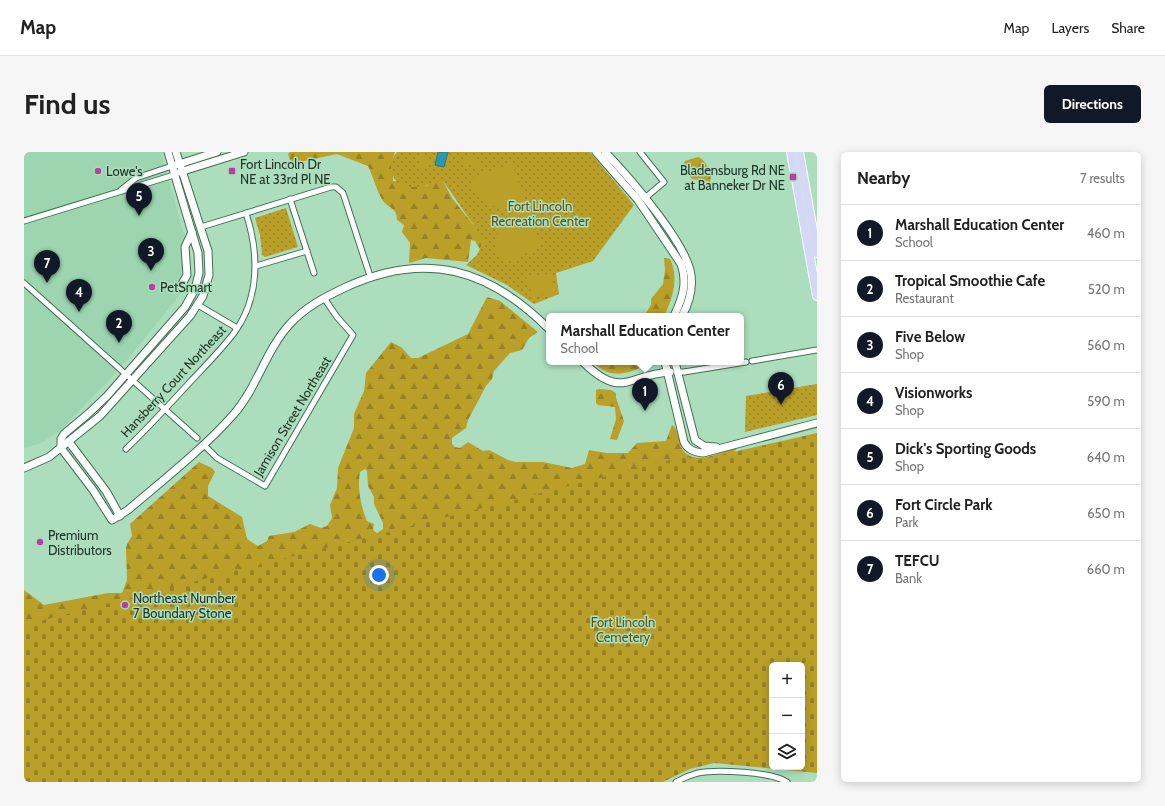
<!DOCTYPE html>
<html lang="en">
<head>
<meta charset="utf-8">
<style>
  body { margin:0; font-family:Cabin,sans-serif; background:#f6f6f6; color:#222 }
  .controls { position:absolute; right:12px; bottom:12px; display:grid; overflow:hidden; border-radius:6px; box-shadow:0 2px 10px #0003 }
  .controls button { width:36px; height:36px; display:grid; place-items:center; padding:0; border:0; border-bottom:1px solid #e0e0e0; background:#fff; color:#222; font:20px sans-serif }
  .you { position:absolute; left:355px; top:423px; width:14px; height:14px; margin:-10px; border:3px solid #fff; border-radius:50%; background:#1a73e8; box-shadow:0 0 0 6px #1a73e833 }
  .badge { display:grid; place-items:center; width:26px; height:26px; border-radius:50%; background:#111827; color:#fff; font-size:13px; font-weight:700 }
  .pin { position:absolute; translate:-50% -33px; filter:drop-shadow(0 1px 2px #0008) }
  .pin::after { content:''; position:absolute; top:21px; width:14px; height:12px; background:inherit; clip-path:polygon(0 0,100% 0,50% 100%) }
  .popup { position:absolute; left:522px; top:161px; width:198px; height:52px; box-sizing:border-box; display:grid; place-content:center; border-radius:6px; background:#fff; filter:drop-shadow(0 1px 3px #0005); font-size:13px; white-space:nowrap; color:#767676 }
  .popup b { font-size:15px; color:#222 }
  .popup::after { content:''; position:absolute; left:50%; top:100%; margin-left:-8px; border:8px solid transparent; border-top-color:#fff }
  .list { margin:0; padding:0; list-style:none }
  h2 { display:flex; justify-content:space-between; align-items:center; height:52px; margin:0; padding:0 16px; font-size:17px }
  h2 small { font-size:13px; font-weight:400; color:#767676 }
  .list li { display:grid; grid-template-columns:26px 1fr auto; gap:12px; align-items:center; box-sizing:border-box; height:56px; padding:0 16px; border-top:1px solid #e0e0e0 }
  .list b { display:block; font-size:15px; white-space:nowrap }
  .list p { margin:0; font-size:13px; white-space:nowrap; color:#767676 }
  .list em { font-size:13px; font-style:normal; color:#767676 }
  .icon { flex:none; width:22px; height:22px; fill:none; stroke:currentColor; stroke-width:2; stroke-linecap:round; stroke-linejoin:round }
  .map { position:relative; flex:none; width:793px; height:630px; overflow:hidden; border-radius:6px }
  header { display:flex; align-items:center; gap:24px; box-sizing:border-box; height:56px; padding:0 20px; background:#fff; border-bottom:1px solid #e0e0e0 }
  header strong { font-size:19px }
  nav { display:flex; gap:22px; margin-inline-start:auto; font-size:14px }
  .intro { display:flex; align-items:center; justify-content:space-between; box-sizing:border-box; height:96px; padding:0 24px }
  h1 { margin:0; font-size:28px }
  .button { padding:10px 18px; border-radius:6px; background:#111827; color:#fff; font-size:14px; font-weight:700 }
  main { display:flex; gap:24px; padding:0 24px }
  aside { flex:1; background:#fff; border-radius:6px; box-shadow:0 2px 10px #0003 }
  .map>svg:first-child { display:block }
  .built { fill:#9cd5af }
  .forest { fill:url(#forest-firs); fill-rule:evenodd }
  .cemetery { fill:url(#cemetery-stones); fill-rule:evenodd }
  .park { fill:url(#park-dots) }
  .garden { fill:#ba9f29 }
  .water { fill:#2b98af; stroke:#287a86 }
  .lines { fill:none; stroke-linecap:round; stroke-linejoin:round }
  .street-casing { stroke:#427053; stroke-width:7 }
  .secondary-casing { stroke:#427053; stroke-width:9 }
  .primary-casing { stroke:#fff; stroke-width:10 }
  .street { stroke:#fff; stroke-width:5 }
  .secondary { stroke:#fff; stroke-width:7 }
  .primary { stroke:#d3d9f4; stroke-width:8 }
  .poi-dot { fill:#b4439f; stroke:#acdebd; stroke-width:1.5 }
  .labels { text-anchor:middle; dominant-baseline:central; stroke-width:3; stroke-linejoin:round; paint-order:stroke }
  .poi-label { font-size:13px; fill:#213528; stroke:#acdebd; text-anchor:start }
  .park-label { font-size:13px; fill:#615318; stroke:#acdebd }
  .street-label { font-size:13px; fill:#213528; stroke:#acdebd }
</style>
</head>
<body>
<header>
<strong>Map</strong>
<nav><a>Map</a><a>Layers</a><a>Share</a></nav>
</header>
<div class="intro"><h1>Find us</h1><a class="button">Directions</a></div>
<main>
<div class="map">
<svg width="793" height="630" viewBox="0 0 793 630">
  <defs>
    <pattern id="forest-firs" width="22" height="20" patternUnits="userSpaceOnUse"><rect width="22" height="20" fill="#ba9f29"/><path d="M5 1l3.5 6h-7zM16 11l3.5 6h-7z" fill="#978223"/></pattern>
    <pattern id="cemetery-stones" width="16" height="16" patternUnits="userSpaceOnUse"><rect width="16" height="16" fill="#ba9f29"/><path d="M2 7V4a2 2 0 0 1 4 0v3zM10 15v-3a2 2 0 0 1 4 0v3z" fill="#978223"/></pattern>
    <pattern id="park-dots" width="8" height="8" patternUnits="userSpaceOnUse"><rect width="8" height="8" fill="#ba9f29"/><path d="M2 2h.1M6 6h.1" fill="none" stroke="#978223" stroke-width="1.8" stroke-linecap="round"/></pattern>
  </defs>
  <rect width="100%" height="100%" fill="#acdebd"/>
  <path class="built" d="M0,0H137L167,108L162,135L100,212L36,279L17,291L0,296Z"/>
  <g class="forest">
    <path d="M266,0H371L369,6V29L399,31L402,34L408,30L419,29L428,46L459,85L460,88L456,97L451,89L447,88L444,110L402,106L385,111L386,91L378,80L380,73L373,68C373,56 366,57 359,49C353,40 349,24 344,14L313,2L271,11L266,8L264,2Z"/>
    <path d="M674,5C682,8 689,22 686,30L668,27L659,12L661,9Z"/>
    <path d="M640,106L646,107C655,125 649,147 640,164H620L627,153V147L639,132L641,118Z"/>
    <path d="M463,145L476,149L514,180L505,186L498,198L486,201L470,219L468,227L462,234L444,268L442,276L428,286V292L431,295L436,296L444,290L459,299L465,298L484,308L492,310H519L548,316L561,312L565,298L583,301H604L613,291L642,289L648,273C657,278 652,298 666,304C680,310 699,299 712,296V298L706,303L0,474V438L20,453L84,441H98L103,428L102,397L103,392L108,384L106,372L175,310L188,316L191,320L184,334V344L218,365L223,387L234,394L243,389L245,384L270,380L286,372L297,376L303,374L308,366L306,353L313,336L314,316L330,276V262L340,239L342,221L367,190L377,195L387,206H394L444,182ZM341,317L343,319L344,334L350,345V352L359,371V377L353,381L349,378L350,372L343,369C337,355 333,336 336,320Z"/>
    <path d="M570,210H624V212C607,221 585,229 570,210Z"/>
    <path d="M574,237L587,238L592,241V246L600,269L593,288L586,287L592,267L591,255L574,253L572,251V238Z"/>
  </g>
  <path class="cemetery" d="M793,281V621L690,611L666,617L639,630H0V473L662,304L671,308L683,306ZM748,513H778V615H748Z"/>
  <g class="park">
    <path d="M373,0H566L610,53L569,109L532,121L535,142L510,152L483,133L442,113L453,103L460,88L419,29C402,33 373,44 368,20C366,12 368,6 373,0Z"/>
    <path d="M262,56L274,95L241,105L238,103L236,83L231,66Z"/>
    <path d="M793,232V263L721,280L722,244Z"/>
  </g>
  <g class="garden">
    <path d="M403,3V11H404L403,16L396,17L394,5Z"/>
    <path d="M441,4L456,8L455,15L439,11Z"/>
    <path d="M485,12L489,15L502,52L496,56H503L516,92L514,96L483,110L473,102C469,83 478,67 494,57C471,60 454,49 446,27Z"/>
    <path d="M526,121L533,142L521,145L520,142L509,146L502,126Z"/>
  </g>
  <path class="water" d="M414,0H424L420,15L411,13Z"/>
  <g class="lines">
    <g class="street-casing">
      <g id="street">
        <path d="M616,0L640,30L621,46"/>
        <path d="M97,38L112,26L148,14"/>
        <path d="M266,47L290,121"/>
        <path d="M0,69L150,23"/>
        <path d="M177,75L307,35H312L319,41L346,124"/>
        <path d="M232,114L283,99"/>
        <path d="M0,131L173,286"/>
        <path d="M174,153L213,176"/>
        <path d="M728,209L793,198"/>
        <path d="M653,220H660L722,210"/>
        <path d="M179,292L193,306L241,334L329,183L313,165L300,146"/>
        <path d="M102,297C125,275 146,252 167,229C182,213 197,198 210,181C236,146 235,101 222,61"/>
        <path d="M652,630C659,626 666,623 674,621C692,617 748,620 763,630"/>
      </g>
    </g>
    <g class="secondary-casing">
      <g id="secondary">
        <path d="M144,0L174,101L175,121L171,137L161,155L83,244L64,262L40,282L37,287V296L69,338L88,368L104,358C138,329 180,296 209,263C233,236 241,200 265,173C281,155 301,145 322,135C402,98 465,117 525,177"/>
        <path d="M572,0L614,48L657,112C664,131 658,147 650,164"/>
        <path d="M581,0C604,24 663,91 667,123C669,138 665,151 658,164"/>
        <path d="M152,13L193,0"/>
        <path d="M156,20L220,0"/>
        <path d="M157,134L163,123L161,95L168,80"/>
        <path d="M559,210C598,248 603,223 646,220"/>
        <path d="M641,210L660,290C664,298 670,300 679,301L793,271"/>
        <path d="M651,210L671,288L680,294L692,295"/>
        <path d="M45,290L82,339L96,364"/>
        <path d="M0,316L25,305L76,264L166,164L179,144L185,123L184,99L152,0"/>
      </g>
    </g>
    <g class="primary-casing">
      <g id="primary">
        <path d="M767,0L793,144"/>
        <path d="M775,0L793,101"/>
      </g>
    </g>
    <use href="#street" class="street"/>
    <use href="#secondary" class="secondary"/>
    <use href="#primary" class="primary"/>
  </g>
  <g class="poi-dot">
    <circle cx="74" cy="19" r="4"/>
    <rect x="204" y="15" width="8" height="8" rx="2"/>
    <rect x="765" y="21" width="8" height="8" rx="2"/>
    <circle cx="128" cy="135" r="4"/>
    <circle cx="16" cy="390" r="4"/>
    <circle cx="101" cy="453" r="4"/>
  </g>
  <g class="labels">
    <g class="poi-label">
      <text x="216" y="12">Fort Lincoln Dr<tspan x="216" dy="15">NE at 33rd Pl NE</tspan></text>
      <text x="761" y="18" text-anchor="end">Bladensburg Rd NE<tspan x="761" dy="15">at Banneker Dr NE</tspan></text>
      <text x="82" y="19">Lowe's</text>
      <text x="136" y="135">PetSmart</text>
      <text x="24" y="383">Premium<tspan x="24" dy="15">Distributors</tspan></text>
      <text x="109" y="446">Northeast Number<tspan x="109" dy="15">7 Boundary Stone</tspan></text>
    </g>
    <g class="park-label">
      <text x="516" y="54">Fort Lincoln<tspan x="516" dy="15">Recreation Center</tspan></text>
      <text x="599" y="470">Fort Lincoln<tspan x="599" dy="15">Cemetery</tspan></text>
    </g>
    <g class="street-label">
      <text transform="translate(149 229) rotate(-47)">Hansberry Court Northeast</text>
      <text transform="translate(268 264) rotate(-59)">Jamison Street Northeast</text>
    </g>
  </g>
</svg>
<div class="controls">
<button>+</button>
<button>−</button>
<button><svg class="icon" aria-label="layers" viewBox="0 0 24 24"><path d="M12 4l9 5-9 5-9-5zM3 14l9 5 9-5"/></svg></button>
</div>
<div class="you"></div>
<div class="pin badge" style="left:621px;top:259px">1</div>
<div class="popup"><b>Marshall Education Center</b>School</div>
<div class="pin badge" style="left:95px;top:191px">2</div>
<div class="pin badge" style="left:127px;top:119px">3</div>
<div class="pin badge" style="left:55px;top:160px">4</div>
<div class="pin badge" style="left:115px;top:64px">5</div>
<div class="pin badge" style="left:757px;top:253px">6</div>
<div class="pin badge" style="left:23px;top:131px">7</div>
</div>
<aside>
<h2>Nearby<small>7 results</small></h2>
<ul class="list">
<li><span class="badge">1</span><div><b>Marshall Education Center</b><p>School</p></div><em>460 m</em></li>
<li><span class="badge">2</span><div><b>Tropical Smoothie Cafe</b><p>Restaurant</p></div><em>520 m</em></li>
<li><span class="badge">3</span><div><b>Five Below</b><p>Shop</p></div><em>560 m</em></li>
<li><span class="badge">4</span><div><b>Visionworks</b><p>Shop</p></div><em>590 m</em></li>
<li><span class="badge">5</span><div><b>Dick's Sporting Goods</b><p>Shop</p></div><em>640 m</em></li>
<li><span class="badge">6</span><div><b>Fort Circle Park</b><p>Park</p></div><em>650 m</em></li>
<li><span class="badge">7</span><div><b>TEFCU</b><p>Bank</p></div><em>660 m</em></li>
</ul>
</aside>
</main>
</body>
</html>
